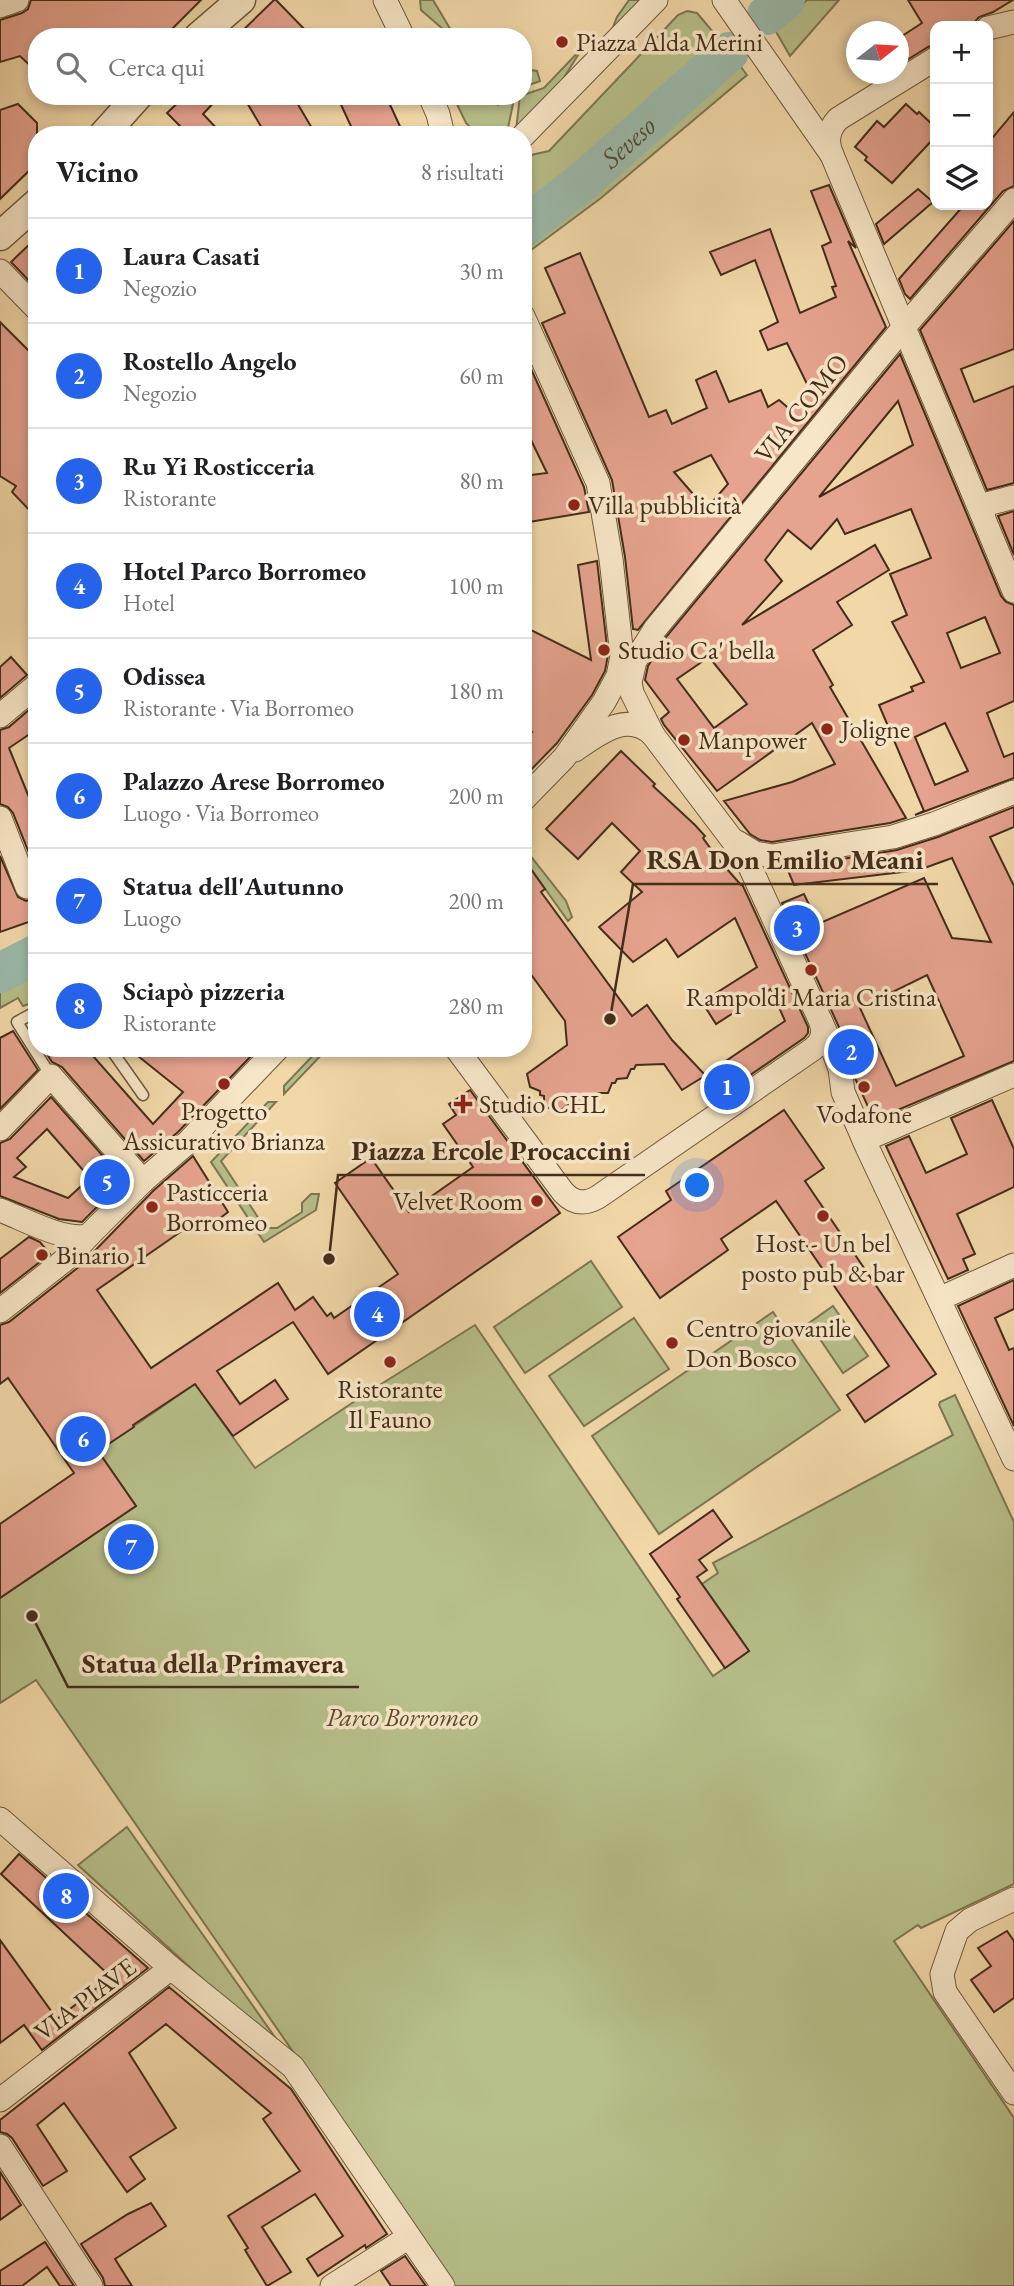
<!DOCTYPE html>
<html lang="it">
<head>
<meta charset="utf-8">
<style>
  body { margin:0; font-family:"EB Garamond",serif; background:#f6f6f6; color:#202124 }
  .controls { position:absolute; right:21px; top:21px; display:grid; overflow:hidden; border-radius:14px; box-shadow:0 4px 10px #0003 }
  .controls button { width:63px; height:63px; display:grid; place-items:center; padding:0; border:0; border-bottom:2px solid #e0e0e0; background:#fff; color:#202124; font:35px sans-serif }
  .compass { position:absolute; left:846px; top:21px; width:63px; height:63px; border-radius:50%; background:#fff; box-shadow:0 4px 10px #0003; rotate:73deg }
  .you { position:absolute; left:698px; top:1186px; width:24px; height:24px; margin:-18px; border:5px solid #fff; border-radius:50%; background:#1a73e8; box-shadow:0 0 0 10px #1a73e833 }
  .badge { display:grid; place-items:center; width:46px; height:46px; border-radius:50%; background:#2563eb; color:#fff; font-size:23px; font-weight:700 }
  .pin { position:absolute; translate:-50% -50%; border:4px solid #fff; box-shadow:0 2px 7px #0006 }
  .list { margin:0; padding:0; list-style:none }
  h2 { display:flex; justify-content:space-between; align-items:center; height:91px; margin:0; padding:0 28px; font-size:30px }
  h2 small { font-size:23px; font-weight:400; color:#757577 }
  .list li { display:grid; grid-template-columns:46px 1fr auto; gap:21px; align-items:center; box-sizing:border-box; height:105px; padding:0 28px; border-top:2px solid #e0e0e0 }
  .list b { display:block; font-size:26px; white-space:nowrap }
  .list p { margin:0; font-size:23px; white-space:nowrap; color:#757577 }
  .list em { font-size:23px; font-style:normal; color:#757577 }
  .icon { flex:none; width:38px; height:38px; fill:none; stroke:currentColor; stroke-width:2; stroke-linecap:round; stroke-linejoin:round }
  .map { position:relative; flex:none; width:1014px; height:2286px; overflow:hidden }
  .search { position:absolute; background:#fff; box-shadow:0 4px 10px #0003; left:28px; top:28px; width:504px; height:77px; display:flex; align-items:center; gap:18px; box-sizing:border-box; padding:0 24px; border-radius:28px; color:#757577; font-size:26px }
  .panel { position:absolute; background:#fff; box-shadow:0 4px 10px #0003; left:28px; top:126px; width:504px; height:931px; border-radius:28px }
  .map>svg:first-child { display:block }
  .green { fill:#b7bf8a; stroke:#7d7652; stroke-width:2 }
  .lines { fill:none; stroke-linecap:round; stroke-linejoin:round }
  .river { stroke:#9bb9aa; stroke-width:40 }
  .building { fill:#e6a38f; stroke:#432d1a; stroke-width:2; fill-rule:evenodd }
  .service-casing { stroke:#6f583e; stroke-width:13 }
  .minor-casing { stroke:#6f583e; stroke-width:25 }
  .tertiary-casing { stroke:#6f583e; stroke-width:31 }
  .service { stroke:#f7e6c7; stroke-width:10 }
  .minor { stroke:#f7e6c7; stroke-width:23 }
  .tertiary { stroke:#f7e6c7; stroke-width:28 }
  .poi-dot { fill:#8f2418; stroke:#f7e6c7; stroke-width:2.5 }
  .labels { text-anchor:middle; dominant-baseline:central; stroke-width:7; stroke-linejoin:round; paint-order:stroke }
  .poi-label { font-size:26px; fill:#432d1a; stroke:#f7e6c7; text-anchor:start }
  .street-label { font-size:26px; fill:#432d1a; stroke:#f7e6c7 }
  .park-label { font-size:26px; font-style:italic; fill:#5a4a30; stroke:#f7e6c7 }
  .water-label { font-size:28px; font-style:italic; fill:#554937; stroke:#f7e6c7 }
  .leader { fill:none; stroke:#432d1a; stroke-width:2.5 }
  .callout-dot { fill:#432d1a; stroke:#f7e6c7; stroke-width:2.5 }
  .callout-label { font-size:28px; text-anchor:middle; font-weight:bold; fill:#432d1a; stroke:#f7e6c7; stroke-width:7; stroke-linejoin:round; paint-order:stroke }
</style>
</head>
<body>
<div class="map">
<svg width="1014" height="2286" viewBox="0 0 1014 2286">
  <rect width="100%" height="100%" fill="#f2d8a9"/>
  <filter id="stains"><feTurbulence type="fractalNoise" baseFrequency=".00286" numOctaves="4"/><feColorMatrix values="0 0 0 0 .2 0 0 0 0 .09 0 0 0 0 .02 0 0 0 .5 -.17"/></filter>
  <radialGradient id="worn" r=".72"><stop offset=".6" stop-color="#630" stop-opacity="0"/><stop offset="1" stop-color="#630" stop-opacity=".3"/></radialGradient>
  <g class="green">
    <path d="M420,0H433L455,37H452L421,10Z"/>
    <path d="M629,0H642L611,32L617,17Z"/>
    <path d="M807,0H839L790,56L775,30Z"/>
    <path d="M687,11L697,13L718,38L583,164L523,210V163L531,155L549,151L678,15Z"/>
    <path d="M583,47L560,84L516,130L520,96L544,88Z"/>
    <path d="M738,63L747,75L601,198L523,256V249L563,216L656,131L708,93L726,73Z"/>
    <path d="M523,69L537,71L540,81L523,87Z"/>
    <path d="M453,96H492L498,105L513,96L514,99L508,128L498,135L477,134L466,123Z"/>
    <path d="M526,854H529L566,901L572,917L568,921L531,869L523,874V857Z"/>
    <path d="M37,970V1001L23,1006L18,998L0,1008V987Z"/>
    <path d="M320,1048H328L284,1094V1086Z"/>
    <path d="M268,1102H276L221,1161L265,1228H277L302,1212V1203L311,1194H319L316,1210L264,1242L211,1162Z"/>
    <path d="M591,1261L622,1307L525,1373L494,1327Z"/>
    <path d="M833,1306L868,1356L843,1373L809,1323Z"/>
    <path d="M773,1312L840,1410L659,1534L592,1436Z"/>
    <path d="M634,1318L669,1369L584,1426L549,1376Z"/>
    <path d="M475,1325L713,1676L749,1651L702,1584L718,1573L713,1563L953,1435L939,1405L940,1402L955,1395L1014,1522V1884L921,1928L918,1925L894,1941L1014,2118V2286H455L36,1680L0,1703V1598L136,1506L98,1451L195,1384L255,1468L367,1393Z"/>
    <path d="M127,1827L291,2060L78,1865Z"/>
  </g>
  <g class="lines">
    <g class="river">
      <path d="M767,15L785,0"/>
      <path id="s1" d="M523,228L587,178L729,52"/>
      <path d="M0,973L37,954"/>
    </g>
  </g>
  <g class="building">
    <path d="M31,0H201L164,37H37V72L20,56L0,62V20L22,13L28,9Z"/>
    <path d="M274,0H276L312,37H236Z"/>
    <path d="M908,0H1013L993,12L979,17L971,26H935V45L928,47L899,65V38L922,23Z"/>
    <path d="M185,96H220L203,114L223,135H189L167,113Z"/>
    <path d="M243,96H293L316,135H266Z"/>
    <path d="M337,96H386L404,135H355Z"/>
    <path d="M18,104L37,123V163L0,199V110Z"/>
    <path d="M906,104L917,114L919,112L935,127V137L892,183L865,160L867,157L855,147L877,121L884,127Z"/>
    <path d="M1014,112V186L1003,191L910,299L905,294L899,279L964,205H988V143Z"/>
    <path d="M829,185L856,248L848,241L886,327L638,630L633,629L625,557L612,480L542,323L565,313L545,268L580,253L649,417L666,410L672,424L707,408L696,380L716,371L729,402L761,390L768,407L779,400L792,411L810,390L787,343L768,350L760,331L778,322L755,260L721,275L710,252L770,229L800,313L836,297L832,287L836,286L822,246L831,242L811,191ZM711,455L728,484L706,509L674,472Z"/>
    <path d="M918,189L933,202L884,244L876,224Z"/>
    <path d="M1014,221V349L961,369L974,402L1014,386V483L987,490L920,330Z"/>
    <path d="M37,237V289L11,262Z"/>
    <path d="M0,322L37,359V518L12,492L16,486L0,476Z"/>
    <path d="M523,351L584,487L589,512L523,523V476L547,473L530,438L523,440Z"/>
    <path d="M900,354L1001,596L1006,602L1014,605V701L987,713L1004,757L1014,753V778L915,815L924,811L879,705L913,691L911,687L924,682L892,622L907,615L890,574L931,558L911,509L845,534L837,519L811,549L788,530L765,560L782,581L742,625L875,545L889,570L837,602L852,625L813,650L833,685L830,687L906,818L890,823L772,842L760,840L750,834L724,801L792,782L835,764L812,723L717,791L664,725L661,719L669,712L645,680L648,666L666,637ZM898,401L913,445L819,497ZM985,617L1000,653L961,668L947,633ZM709,657L747,704L714,728L677,679ZM945,723L968,771L935,785L915,737Z"/>
    <path d="M1014,511V555L998,516Z"/>
    <path d="M597,561L608,655L605,671L592,695L557,743L523,778V741L532,732L523,724V626L591,660L578,565Z"/>
    <path d="M11,657L27,675L0,698V667Z"/>
    <path d="M37,703V729L9,748L37,817V873L13,813L8,807L0,804V730L9,727Z"/>
    <path d="M621,751L655,784L653,786L695,825L705,836L703,838L719,860L741,885L742,884L808,1027V1033L804,1038L717,1098L703,1077L682,1090L664,1064L636,1065L634,1069H631L627,1078L617,1079L615,1083H612L608,1093H598L578,1108L573,1101L557,1113L554,1110L544,1106V1096L540,1095V1091L530,1087L527,1074L567,1045L565,1021L527,969L523,967V858L545,889L541,892L632,1016L647,1005L672,1040L705,1075L785,1021L771,989L716,1024L702,1002L757,967L735,918L678,957L666,939L633,962L599,927L642,892L621,872L640,851L612,823L578,859L546,829Z"/>
    <path d="M1014,807V827L990,837L1014,886V1061L874,1120L855,1078L853,1064L844,1038L782,903L804,894L818,924L924,878L952,938L991,942L952,858L919,870L794,885L787,868L897,850L938,837ZM927,975L964,1056L896,1086L860,1008Z"/>
    <path d="M0,856L18,897L26,901L37,897V919L0,932Z"/>
    <path d="M13,1031L38,1070L0,1109V1038Z"/>
    <path d="M43,1048H86L153,1124L183,1092L128,1048H249L254,1053L178,1132L144,1161L62,1067L52,1062Z"/>
    <path d="M470,1090L560,1213L328,1374L293,1322L217,1371L240,1404L275,1380L288,1399L233,1436L195,1384L133,1425L134,1427L98,1451L136,1506L0,1598V1524L74,1473L8,1378L0,1384V1325L9,1322L80,1266L153,1191L193,1156L228,1212L215,1222L211,1218L203,1224L199,1219L97,1290L151,1368L278,1283L295,1310L313,1297L327,1316L331,1313L334,1318L398,1274L335,1183L371,1158L409,1212L473,1167L443,1124L456,1115L449,1104Z"/>
    <path d="M51,1097L124,1180L82,1222L59,1219L0,1196V1143L10,1139ZM47,1129L90,1178L68,1198L14,1177L26,1167L17,1158Z"/>
    <path d="M992,1100L1014,1149V1187L957,1214L975,1254L963,1259L968,1270L948,1279L886,1146L909,1136L926,1173L967,1154L951,1118Z"/>
    <path d="M784,1110L824,1168L805,1181L936,1374L865,1422L847,1395L889,1366L776,1201L721,1239L728,1250L660,1298L618,1237L671,1200L666,1191Z"/>
    <path d="M29,1237L40,1242L50,1254L0,1293V1259Z"/>
    <path d="M1014,1280V1309L995,1318L1009,1350L1014,1348V1426L958,1306Z"/>
    <path d="M713,1510L732,1537L699,1560L707,1570L697,1577L749,1651L725,1668L677,1599L680,1597L650,1554Z"/>
    <path d="M19,1854L148,1968L42,2050L24,2025L0,2043V1940L57,2019L111,1977L1,1874Z"/>
    <path d="M1007,1931L1014,1941V1998L994,2012L971,1980L991,1966L978,1948Z"/>
    <path d="M169,1987L291,2089L387,2234L366,2248L365,2245L318,2276L307,2259L343,2236L315,2194L262,2227L291,2272L267,2286L245,2250L248,2248L228,2216L300,2171L263,2119L271,2113L166,2024L129,2053L176,2128L130,2157L145,2179L127,2192L64,2103L37,2125L67,2171L43,2186L12,2138L7,2134L0,2132V2120Z"/>
    <path d="M0,2172L21,2205L0,2220Z"/>
    <path d="M151,2203L166,2226L115,2259L132,2286H105L103,2278L81,2244L128,2214Z"/>
    <path d="M45,2242L74,2286H60L47,2267L22,2286H0V2271Z"/>
    <path d="M405,2256L426,2286H391L381,2271Z"/>
  </g>
  <g class="lines">
    <g class="service-casing">
      <g id="service">
        <path d="M37,1011L17,1022L51,1076"/>
        <path d="M110,1048L143,1095"/>
      </g>
    </g>
    <g class="minor-casing">
      <g id="minor">
        <path d="M385,0L403,37"/>
        <path d="M724,0L832,155L1014,591"/>
        <path d="M0,6L17,0"/>
        <path d="M988,28L1014,22"/>
        <path d="M430,96L438,114L443,135"/>
        <path d="M523,136L656,0"/>
        <path d="M832,155C826,141 828,130 838,119L935,59"/>
        <path d="M1014,200L904,327L655,629L635,661L630,682L632,693L653,735L746,858L831,1044L840,1069L843,1092L867,1147L1014,1459"/>
        <path d="M0,271L37,309"/>
        <path d="M523,316L598,483L611,559L622,656L618,676L604,702L564,758L523,800"/>
        <path d="M983,513L987,504L1014,497"/>
        <path d="M0,716L37,685"/>
        <path d="M575,750C598,734 628,710 653,735"/>
        <path d="M0,818L27,887"/>
        <path d="M737,842L755,853L772,856L893,837L934,824L1014,792"/>
        <path d="M456,1048L563,1192C573,1203 584,1205 598,1197L813,1049C823,1041 824,1033 821,1022"/>
        <path d="M0,1129L51,1076L143,1181"/>
        <path d="M864,1140L1014,1075"/>
        <path d="M0,1210C24,1219 62,1241 88,1236"/>
        <path d="M939,1299L1014,1265"/>
        <path d="M0,1311L71,1255L88,1236L143,1181L188,1142L278,1048"/>
        <path d="M0,1819L171,1968L293,2067L443,2286"/>
        <path d="M1014,1899L970,1920L957,1931L942,1974L945,1992L1014,2093"/>
        <path d="M0,2100L171,1968"/>
        <path d="M0,2146L91,2286"/>
        <path d="M332,2286L409,2237"/>
      </g>
    </g>
    <g class="tertiary-casing">
      <g id="tertiary">
        <path d="M198,37L241,0"/>
        <path d="M103,135L138,96"/>
        <path d="M0,236L37,203"/>
      </g>
    </g>
    <use href="#service" class="service"/>
    <use href="#minor" class="minor"/>
    <use href="#tertiary" class="tertiary"/>
  </g>
  <g class="poi-dot">
    <circle cx="562" cy="42" r="7"/>
    <circle cx="574" cy="505" r="7"/>
    <circle cx="604" cy="650" r="7"/>
    <circle cx="827" cy="729" r="7"/>
    <circle cx="684" cy="740" r="7"/>
    <circle cx="811" cy="970" r="7"/>
    <circle cx="224" cy="1084" r="7"/>
    <circle cx="864" cy="1087" r="7"/>
    <path d="M459.5 1093.5h7v7h7v7h-7v7h-7v-7h-7v-7h7z"/>
    <circle cx="537" cy="1201" r="7"/>
    <circle cx="152" cy="1207" r="7"/>
    <circle cx="823" cy="1216" r="7"/>
    <circle cx="42" cy="1255" r="7"/>
    <circle cx="672" cy="1343" r="7"/>
    <circle cx="390" cy="1362" r="7"/>
  </g>
  <g class="labels">
    <g class="poi-label">
      <text x="576" y="42">Piazza Alda Merini</text>
      <text x="588" y="505">Villa pubblicità</text>
      <text x="618" y="650">Studio Ca' bella</text>
      <text x="841" y="729">Joligne</text>
      <text x="698" y="740">Manpower</text>
      <text x="811" y="997" text-anchor="middle">Rampoldi Maria Cristina</text>
      <text x="479" y="1104">Studio CHL</text>
      <text x="224" y="1111" text-anchor="middle">Progetto<tspan x="224" dy="30">Assicurativo Brianza</tspan></text>
      <text x="864" y="1114" text-anchor="middle">Vodafone</text>
      <text x="166" y="1192">Pasticceria<tspan x="166" dy="30">Borromeo</tspan></text>
      <text x="523" y="1201" text-anchor="end">Velvet Room</text>
      <text x="823" y="1243" text-anchor="middle">Host - Un bel<tspan x="823" dy="30">posto pub &amp; bar</tspan></text>
      <text x="56" y="1255">Binario 1</text>
      <text x="686" y="1328">Centro giovanile<tspan x="686" dy="30">Don Bosco</tspan></text>
      <text x="390" y="1389" text-anchor="middle">Ristorante<tspan x="390" dy="30">Il Fauno</tspan></text>
    </g>
    <g class="street-label">
      <text transform="translate(801 408) rotate(-51)">VIA COMO</text>
      <text transform="translate(85 1999) rotate(-37)">VIA PIAVE</text>
    </g>
    <g class="park-label">
      <text x="402" y="1717">Parco Borromeo</text>
    </g>
    <g class="water-label">
      <text stroke="none"><textPath href="#s1" startOffset="136">Seveso</textPath></text>
    </g>
  </g>
  <path class="leader" d="M610 1019L633 884H938M329 1259L338 1175H645M32 1616L68 1687H359"/>
  <g class="callout-dot">
    <circle cx="610" cy="1019" r="7"/>
    <circle cx="329" cy="1259" r="7"/>
    <circle cx="32" cy="1616" r="7"/>
  </g>
  <g class="callout-label">
    <text x="785" y="869">RSA Don Emilio Meani</text>
    <text x="491" y="1160">Piazza Ercole Procaccini</text>
    <text x="213" y="1673">Statua della Primavera</text>
  </g>
  <rect width="100%" height="100%" filter="url(#stains)"/>
  <rect width="100%" height="100%" fill="url(#worn)"/>
</svg>
<div class="controls">
<button>+</button>
<button>−</button>
<button><svg class="icon" aria-label="layers" viewBox="0 0 24 24"><path d="M12 4l9 5-9 5-9-5zM3 14l9 5 9-5"/></svg></button>
</div>
<svg class="compass" viewBox="-18 -18 36 36"><path d="M0-13l5 13h-10z" fill="#e53935"/><path d="M0 13l5-13h-10z" fill="#757577"/></svg>
<div class="you"></div>
<div class="pin badge" style="left:727px;top:1087px">1</div>
<div class="pin badge" style="left:851px;top:1052px">2</div>
<div class="pin badge" style="left:797px;top:928px">3</div>
<div class="pin badge" style="left:377px;top:1314px">4</div>
<div class="pin badge" style="left:107px;top:1182px">5</div>
<div class="pin badge" style="left:83px;top:1439px">6</div>
<div class="pin badge" style="left:131px;top:1547px">7</div>
<div class="pin badge" style="left:66px;top:1896px">8</div>
<div class="search"><svg class="icon" aria-label="search" viewBox="0 0 24 24"><circle cx="10" cy="10" r="6"/><path d="M15 15l6 6"/></svg>Cerca qui</div>
<section class="panel">
<h2>Vicino<small>8 risultati</small></h2>
<ul class="list">
<li><span class="badge">1</span><div><b>Laura Casati</b><p>Negozio</p></div><em>30 m</em></li>
<li><span class="badge">2</span><div><b>Rostello Angelo</b><p>Negozio</p></div><em>60 m</em></li>
<li><span class="badge">3</span><div><b>Ru Yi Rosticceria</b><p>Ristorante</p></div><em>80 m</em></li>
<li><span class="badge">4</span><div><b>Hotel Parco Borromeo</b><p>Hotel</p></div><em>100 m</em></li>
<li><span class="badge">5</span><div><b>Odissea</b><p>Ristorante · Via Borromeo</p></div><em>180 m</em></li>
<li><span class="badge">6</span><div><b>Palazzo Arese Borromeo</b><p>Luogo · Via Borromeo</p></div><em>200 m</em></li>
<li><span class="badge">7</span><div><b>Statua dell'Autunno</b><p>Luogo</p></div><em>200 m</em></li>
<li><span class="badge">8</span><div><b>Sciapò pizzeria</b><p>Ristorante</p></div><em>280 m</em></li>
</ul>
</section>
</div>
</body>
</html>
